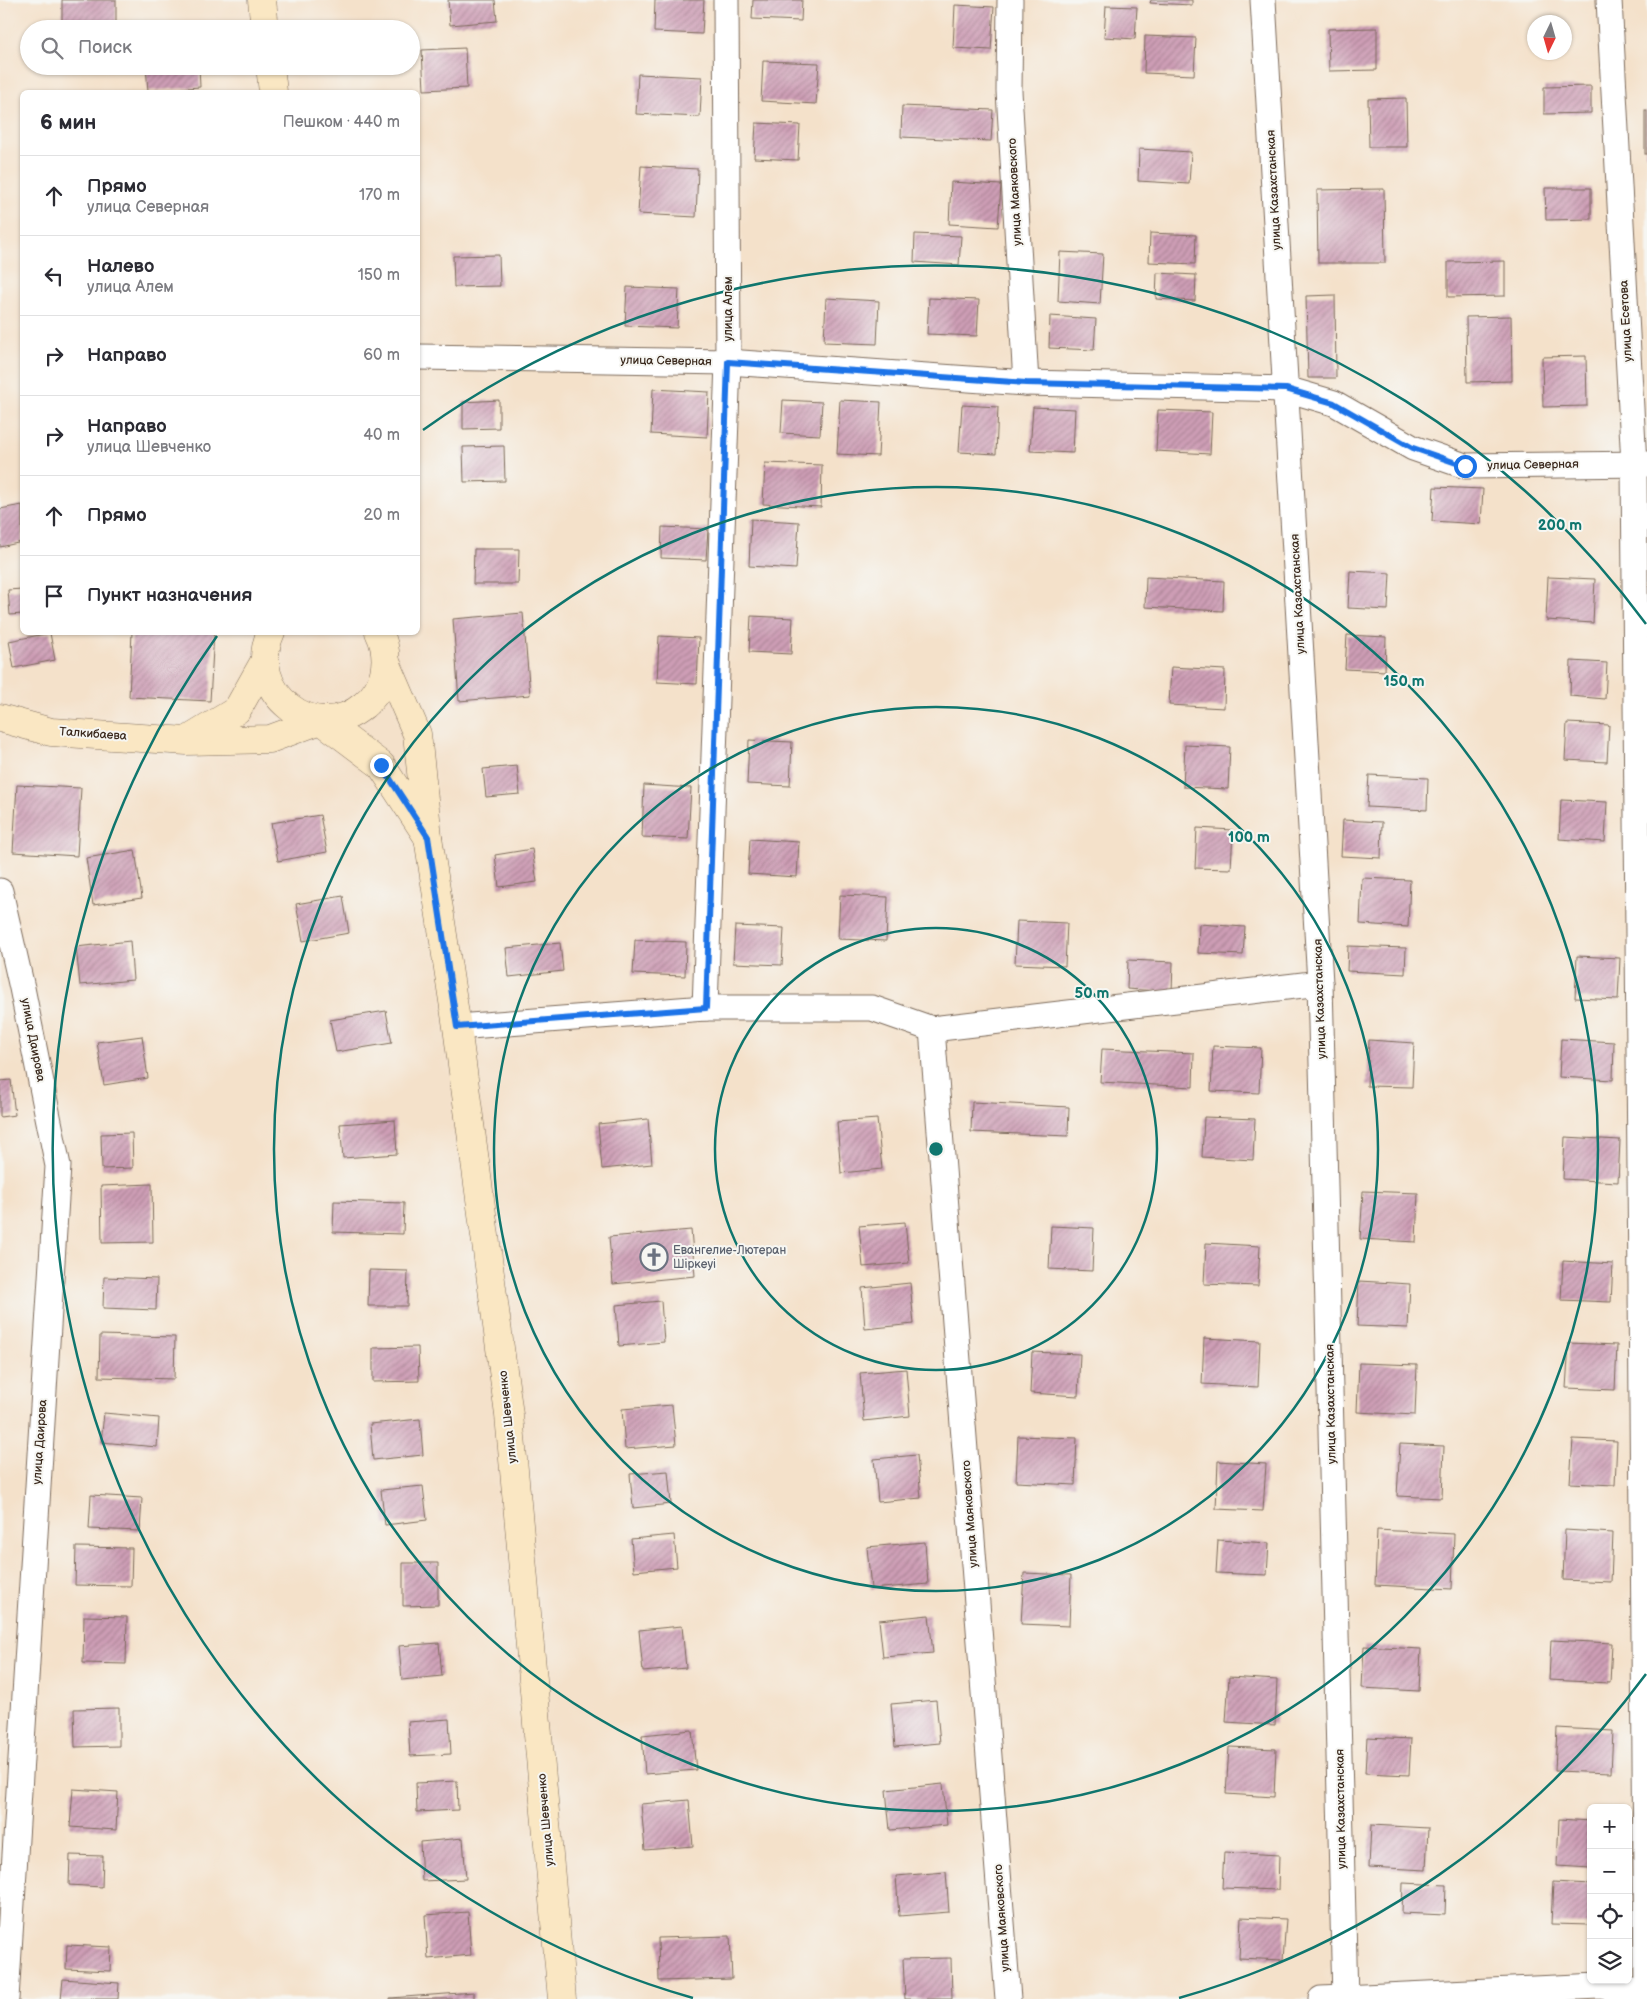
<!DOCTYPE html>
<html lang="ru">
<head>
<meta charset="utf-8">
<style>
  body { margin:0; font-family:"Balsamiq Sans",sans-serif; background:#f2f2f3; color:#2b2b33 }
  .controls { position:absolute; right:15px; bottom:15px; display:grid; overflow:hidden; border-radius:8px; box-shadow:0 1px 4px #0004 }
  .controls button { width:45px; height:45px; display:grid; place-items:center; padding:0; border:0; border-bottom:1px solid #e1e1e2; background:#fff; color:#2b2b33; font:25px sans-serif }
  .compass { position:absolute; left:1527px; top:15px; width:45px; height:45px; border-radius:50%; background:#fff; box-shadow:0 1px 4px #0004; rotate:185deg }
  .stop { position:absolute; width:15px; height:15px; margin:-11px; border:4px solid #1a73e8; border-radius:50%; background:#fff }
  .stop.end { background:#1a73e8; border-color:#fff; box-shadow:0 1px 5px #0008 }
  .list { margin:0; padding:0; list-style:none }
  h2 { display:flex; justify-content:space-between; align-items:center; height:65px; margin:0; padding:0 20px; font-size:21px }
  h2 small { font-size:16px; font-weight:400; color:#7c7c81 }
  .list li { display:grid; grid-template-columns:32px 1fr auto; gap:15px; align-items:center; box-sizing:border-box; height:80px; padding:0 20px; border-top:1px solid #e1e1e2 }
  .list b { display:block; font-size:19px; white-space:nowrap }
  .list p { margin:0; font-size:16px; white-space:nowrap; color:#7c7c81 }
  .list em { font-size:16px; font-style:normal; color:#7c7c81 }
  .icon { flex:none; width:28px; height:28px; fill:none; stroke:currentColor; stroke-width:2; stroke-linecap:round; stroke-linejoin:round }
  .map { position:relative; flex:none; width:1647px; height:1999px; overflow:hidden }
  .search { position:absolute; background:#fff; box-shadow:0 1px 4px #0004; left:20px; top:20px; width:400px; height:55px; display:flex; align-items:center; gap:12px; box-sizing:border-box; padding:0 18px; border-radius:28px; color:#7c7c81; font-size:19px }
  .panel { position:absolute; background:#fff; box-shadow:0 1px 4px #0004; left:20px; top:90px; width:400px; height:545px; border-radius:8px }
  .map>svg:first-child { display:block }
  .building { fill:url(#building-hatch) }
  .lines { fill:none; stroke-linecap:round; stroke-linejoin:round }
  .street-casing { stroke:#7c6a5a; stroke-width:27 }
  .secondary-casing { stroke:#7c6a5a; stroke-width:29 }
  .street { stroke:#fff; stroke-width:25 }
  .secondary { stroke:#fae7c3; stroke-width:28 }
  .route { stroke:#1a73e8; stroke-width:6 }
  .ring { fill:none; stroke:#0f766e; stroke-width:2.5 }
  .labels { text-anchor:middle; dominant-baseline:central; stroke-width:4; stroke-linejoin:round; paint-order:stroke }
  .street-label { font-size:12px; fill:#3b2a1e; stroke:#f6f6f2 }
  .worship-label { font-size:12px; fill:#5b616d; stroke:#f6f6f2; text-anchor:start }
  .centre { fill:#0f766e; stroke:#f6f6f2; stroke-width:2.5 }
  .ring-label { font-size:15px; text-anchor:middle; font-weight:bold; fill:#0f766e; stroke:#f6f6f2; stroke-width:4; stroke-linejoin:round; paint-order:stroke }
</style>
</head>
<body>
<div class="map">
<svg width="1647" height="1999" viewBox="0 0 1647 1999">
  <defs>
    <pattern id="building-hatch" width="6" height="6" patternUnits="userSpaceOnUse" patternTransform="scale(1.25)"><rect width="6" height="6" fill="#ce9eb6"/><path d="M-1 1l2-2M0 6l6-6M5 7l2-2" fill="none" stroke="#a88193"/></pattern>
  </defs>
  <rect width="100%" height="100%" fill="#f6f6f2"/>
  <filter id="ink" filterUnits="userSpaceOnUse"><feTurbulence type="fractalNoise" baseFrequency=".02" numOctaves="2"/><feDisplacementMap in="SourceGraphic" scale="10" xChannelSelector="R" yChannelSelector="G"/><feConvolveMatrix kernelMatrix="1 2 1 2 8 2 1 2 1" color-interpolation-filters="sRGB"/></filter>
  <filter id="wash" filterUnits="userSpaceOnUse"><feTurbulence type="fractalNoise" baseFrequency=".0096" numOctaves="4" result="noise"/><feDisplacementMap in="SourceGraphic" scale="20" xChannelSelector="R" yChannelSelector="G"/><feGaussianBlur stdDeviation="1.12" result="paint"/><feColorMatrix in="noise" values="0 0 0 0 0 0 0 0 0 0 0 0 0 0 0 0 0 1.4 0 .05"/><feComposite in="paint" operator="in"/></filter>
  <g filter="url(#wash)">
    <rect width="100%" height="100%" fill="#f4e1ca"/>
    <g id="blocks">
      <g class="building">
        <rect x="62" y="0" width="54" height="29"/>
        <path d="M448,0H495L497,21L450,25Z"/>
        <path d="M655,0H704L702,34L654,32Z"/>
        <path d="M753,0H802L801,21L752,19Z"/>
        <path d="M1151,0H1192V5L1150,3Z"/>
        <path d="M955,5L994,7L991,50L953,48Z"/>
        <path d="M1106,6L1137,7L1135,39L1104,37Z"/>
        <path d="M1377,28V70L1329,71L1328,29Z"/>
        <path d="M1145,36L1196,38L1194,75L1144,73Z"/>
        <path d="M465,48L467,88L424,90L422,50Z"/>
        <path d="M763,61L819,63L816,104L761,101Z"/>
        <path d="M146,66H199L200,87L148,91Z"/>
        <path d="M638,74L702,77L700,117L636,114Z"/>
        <path d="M1591,86V113L1544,114V87Z"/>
        <path d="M1406,98L1407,147H1369L1368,99Z"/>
        <path d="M902,106L993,110L991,141L901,137Z"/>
        <rect x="1645" y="111" width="2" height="43"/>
        <path d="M756,123L800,125L798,160L754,158Z"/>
        <path d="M1139,149L1191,152L1189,184L1138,181Z"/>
        <path d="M641,166L698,169L696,217L638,214Z"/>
        <path d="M951,182L1001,185L998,227L949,224Z"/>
        <path d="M1545,188H1591V219L1546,220Z"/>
        <path d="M1384,189L1385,263H1318L1317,190Z"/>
        <path d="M1150,233L1196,235L1195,264L1149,262Z"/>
        <path d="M915,234L961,236L959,265L914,262Z"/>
        <path d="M1060,252L1103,254L1100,304L1058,301Z"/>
        <path d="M499,255L500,286L454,287L453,256Z"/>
        <path d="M1505,261V296L1448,297V262Z"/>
        <path d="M1157,273L1196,275L1195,301L1156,299Z"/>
        <path d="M627,287L679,289L677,328L625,326Z"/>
        <path d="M1335,295L1336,378H1308L1306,296Z"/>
        <path d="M826,298L879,301L877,344L824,342Z"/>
        <path d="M929,298L979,300L977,336L927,334Z"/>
        <path d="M1050,316L1096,319L1094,350L1049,348Z"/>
        <path d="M1511,316L1512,381L1467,382L1466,317Z"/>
        <path d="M1586,356L1587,406L1543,407L1542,357Z"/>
        <path d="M653,389L709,392L707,437L651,434Z"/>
        <path d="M499,400V428L463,429V402Z"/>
        <path d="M783,400L822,402L820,435L781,433Z"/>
        <path d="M840,400L881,402L878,456L837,454Z"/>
        <path d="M962,405L998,407L996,454L959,452Z"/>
        <path d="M1033,407L1075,409L1073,453L1030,451Z"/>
        <path d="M1158,410L1212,412L1210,454L1156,451Z"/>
        <path d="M504,446L505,481L464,482L463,447Z"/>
        <path d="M765,463L822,465L821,507L763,504Z"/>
        <path d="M1434,487L1483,489L1481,524L1432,521Z"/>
        <path d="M22,505V542L0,547V509Z"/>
        <path d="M751,519L799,522L796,569L749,566Z"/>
        <path d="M662,527L708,529L706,560L661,558Z"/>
        <path d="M474,549H519L518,584H473Z"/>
        <path d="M1350,571L1390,573L1388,610L1348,608Z"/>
        <path d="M1146,577L1224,581L1223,611L1145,607Z"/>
        <path d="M1548,577L1595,579L1593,623L1546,620Z"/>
        <path d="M22,589V614L10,615L8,590Z"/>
        <path d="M523,613L530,695L459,701L453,619Z"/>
        <path d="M751,616L793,618L791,654L749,652Z"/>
        <path d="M132,632H214L210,701L129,697Z"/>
        <path d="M50,633L55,660L14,668L9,641Z"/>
        <path d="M1347,635L1386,637L1385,671L1345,669Z"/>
        <path d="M659,636L699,638L697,684L657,682Z"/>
        <path d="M1571,661L1607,663L1605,699L1570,696Z"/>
        <path d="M1171,667L1225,670L1224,708L1169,705Z"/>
        <path d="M1567,723L1609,725L1607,762L1565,760Z"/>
        <path d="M749,740L792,742L790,786L747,784Z"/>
        <path d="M1185,745L1230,747L1228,789L1183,787Z"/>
        <path d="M517,766L520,794L486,797L483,769Z"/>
        <path d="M1369,775L1428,778L1427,810L1367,807Z"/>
        <path d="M17,785L81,788L77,856L13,852Z"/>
        <path d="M644,785L691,788L688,839L642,837Z"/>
        <path d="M1561,800L1607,802L1605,842L1559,839Z"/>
        <path d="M320,815L327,852L278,861L271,823Z"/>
        <path d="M1343,820L1382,822L1381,858L1341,856Z"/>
        <path d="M1197,828L1233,830L1231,869L1195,868Z"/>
        <path d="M750,839L799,842L797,877L748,874Z"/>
        <path d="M532,849L537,882L499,887L495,855Z"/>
        <path d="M135,850L142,898L93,905L86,858Z"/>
        <path d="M1362,878L1410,880L1408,927L1360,924Z"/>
        <path d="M840,895L888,897L886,941L838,939Z"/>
        <path d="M343,896L349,933L303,941L296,904Z"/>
        <path d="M1017,921L1067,923L1065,966L1015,964Z"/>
        <path d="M1199,924L1245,927L1243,955L1198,953Z"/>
        <path d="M735,926L784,928L782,965L733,963Z"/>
        <path d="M635,940L686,942L685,976L633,974Z"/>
        <path d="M130,941L133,980L80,985L76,947Z"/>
        <path d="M560,943L563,971L509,977L506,948Z"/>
        <path d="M1348,946L1406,948L1405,974L1347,971Z"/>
        <path d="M1577,956L1620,958L1618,1000L1575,998Z"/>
        <path d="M1128,960L1173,962L1172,992L1127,989Z"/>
        <path d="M386,1011L392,1043L336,1052L330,1020Z"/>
        <path d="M142,1036L148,1078L104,1085L97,1042Z"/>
        <path d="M1561,1039L1614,1042L1613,1080L1559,1077Z"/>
        <path d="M1369,1040L1414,1043L1412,1087L1367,1086Z"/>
        <path d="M1213,1046L1261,1048L1259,1093L1211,1091Z"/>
        <path d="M1102,1049L1194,1053L1193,1087L1100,1082Z"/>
        <path d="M11,1080L15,1115L0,1117V1081Z"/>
        <path d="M972,1102L1069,1107L1068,1136L971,1132Z"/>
        <path d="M1204,1117L1255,1119L1253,1160L1202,1157Z"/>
        <path d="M648,1119L652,1164L602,1169L598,1124Z"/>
        <path d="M877,1119L882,1169L841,1173L837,1122Z"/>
        <path d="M395,1120L397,1154L343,1158L340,1124Z"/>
        <path d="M132,1133L133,1168L102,1169L101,1134Z"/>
        <path d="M1565,1137L1620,1140L1618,1182L1563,1179Z"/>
        <path d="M152,1184L153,1242L102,1243L101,1186Z"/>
        <path d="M1363,1191L1418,1193L1416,1242L1360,1239Z"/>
        <path d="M334,1201L404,1203L403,1234L333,1232Z"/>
        <path d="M905,1222L909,1263L863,1267L859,1226Z"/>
        <path d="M1051,1226L1094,1228L1092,1271L1049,1269Z"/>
        <path d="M691,1230L695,1276L613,1284L609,1237Z"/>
        <path d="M1206,1243L1260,1246L1258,1286L1204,1284Z"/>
        <path d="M1563,1261L1613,1264L1611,1302L1561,1300Z"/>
        <path d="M369,1270L408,1271L407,1306H368Z"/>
        <path d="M104,1277L157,1279L156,1310L103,1308Z"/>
        <path d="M1359,1281L1410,1284L1408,1328L1357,1326Z"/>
        <path d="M910,1283L914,1324L865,1329L862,1288Z"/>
        <path d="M661,1301L664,1342L619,1346L616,1305Z"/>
        <path d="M100,1335L175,1337L174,1379L99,1377Z"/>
        <path d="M1204,1338L1260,1341L1258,1387L1202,1384Z"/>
        <path d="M1569,1343L1617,1345L1615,1390L1566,1388Z"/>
        <path d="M418,1347L419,1381L373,1382V1348Z"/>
        <path d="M1032,1352L1080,1354L1078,1396L1030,1393Z"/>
        <path d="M1359,1363L1417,1365L1415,1415L1357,1412Z"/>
        <path d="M906,1369L910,1416L864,1421L860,1373Z"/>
        <path d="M672,1405L676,1445L625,1449L622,1409Z"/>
        <path d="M104,1413L159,1418L157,1447L101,1442Z"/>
        <path d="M420,1419L423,1455L373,1460L370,1424Z"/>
        <path d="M1018,1436L1077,1438L1075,1485L1016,1482Z"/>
        <path d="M1573,1439L1617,1441L1615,1485L1570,1483Z"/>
        <path d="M1400,1444L1444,1446L1442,1498L1397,1496Z"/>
        <path d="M917,1455L921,1498L878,1502L874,1459Z"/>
        <path d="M1218,1461L1266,1464L1263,1511L1216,1509Z"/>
        <path d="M668,1471L671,1504L633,1508L630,1474Z"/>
        <path d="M423,1486L427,1520L385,1525L381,1490Z"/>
        <path d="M91,1495L142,1498L140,1531L89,1529Z"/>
        <path d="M1377,1530L1454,1534L1452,1589L1375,1585Z"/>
        <path d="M1565,1530L1613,1533L1611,1582L1563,1580Z"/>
        <path d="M674,1535L677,1567L634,1571L631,1539Z"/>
        <path d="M1218,1540L1269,1543L1267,1575L1216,1573Z"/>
        <path d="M925,1542L928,1584L871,1589L867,1547Z"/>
        <path d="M76,1547L132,1548L131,1586L75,1585Z"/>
        <path d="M403,1563H438V1605L403,1606Z"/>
        <path d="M1024,1573L1071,1575L1069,1626L1021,1624Z"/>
        <path d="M929,1615L933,1653L883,1657L879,1620Z"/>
        <path d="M84,1616L127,1617L126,1664L83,1663Z"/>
        <path d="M682,1626L686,1668L643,1672L639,1630Z"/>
        <path d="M1551,1640L1612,1643L1610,1683L1549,1680Z"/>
        <path d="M439,1643L442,1676L402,1680L399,1646Z"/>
        <path d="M1364,1646L1421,1649L1419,1691L1362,1688Z"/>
        <path d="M1229,1677L1277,1680L1275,1725L1226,1722Z"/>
        <path d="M936,1700L940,1743L895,1747L891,1704Z"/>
        <path d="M119,1708V1746L75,1747L74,1709Z"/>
        <path d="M449,1719L451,1754L410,1756L408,1722Z"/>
        <path d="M1557,1728L1613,1731L1611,1773L1555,1771Z"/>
        <path d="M692,1730L696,1770L645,1774L642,1735Z"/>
        <path d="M1367,1737L1411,1739L1409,1775L1365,1773Z"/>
        <path d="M1229,1747L1276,1749L1274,1797L1226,1794Z"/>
        <path d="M457,1781L458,1810L417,1812L416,1783Z"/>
        <path d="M943,1784L947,1825L890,1830L886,1790Z"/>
        <path d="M73,1789L118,1792L116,1830L70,1827Z"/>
        <path d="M689,1800L693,1846L645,1850L641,1804Z"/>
        <path d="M1559,1819L1591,1821V1868L1557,1866Z"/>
        <path d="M1371,1825L1428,1828L1426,1870L1369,1867Z"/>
        <path d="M463,1838L466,1879L422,1881L420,1842Z"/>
        <path d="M1224,1852L1279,1855L1278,1890L1222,1888Z"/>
        <path d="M70,1855L103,1856L102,1887L69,1885Z"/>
        <path d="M946,1872L949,1912L899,1916L896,1876Z"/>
        <path d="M1553,1882L1591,1884V1925L1551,1924Z"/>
        <path d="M1403,1883L1446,1885L1445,1915L1402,1913Z"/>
        <path d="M468,1912L471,1955L428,1959L425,1915Z"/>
        <path d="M1241,1917L1286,1919L1283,1960L1239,1958Z"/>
        <path d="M730,1936L732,1979L659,1981L658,1938Z"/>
        <path d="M67,1945L111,1947L110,1971L66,1969Z"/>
        <path d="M951,1958L952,1999H905L903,1959Z"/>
        <path d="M63,1979L119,1983L118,1999H61Z"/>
        <path d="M474,1992V1999H390V1998Z"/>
      </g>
    </g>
  </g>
  <g filter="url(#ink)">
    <use href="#blocks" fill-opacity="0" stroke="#7c6a5a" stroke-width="1"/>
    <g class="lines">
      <g class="street-casing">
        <g id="street">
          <path d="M1010,0L1009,91L1026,383"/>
          <path d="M1263,0L1320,983L1345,1999"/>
          <path d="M1609,0L1634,464L1647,1993"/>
          <path d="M418,357L728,362L1026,383L1286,389L1334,403L1413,448L1465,466L1647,464"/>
          <path d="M0,891L22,988L58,1166L6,1999"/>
          <path d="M705,1008L728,362L726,0"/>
          <path d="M457,1027L705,1008H872L932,1029L1320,983"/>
          <path d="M932,1029L1008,1999"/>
          <path d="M1321,1999L1599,1986L1647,1993"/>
        </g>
      </g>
      <g class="secondary-casing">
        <g id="secondary">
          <path d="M262,0L265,29"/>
          <path d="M270,66L273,92"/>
          <path d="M271,632C244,691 315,748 364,705C374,697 381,687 384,673C387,659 386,646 379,632"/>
          <path d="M0,718L51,732L187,741L270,739L321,720L381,765L428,837L417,734L386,662"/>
          <path d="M188,740L237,710L264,662"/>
          <path d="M428,837L457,1027L509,1415L562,1999"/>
        </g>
      </g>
      <use href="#street" class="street"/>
      <use href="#secondary" class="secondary"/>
    </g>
  </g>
  <g class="lines" filter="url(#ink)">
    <path class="route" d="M381,765L428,837L457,1027L706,1008L728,362L1026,383L1286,389L1334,403L1413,448L1465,466"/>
  </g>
  <g class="ring">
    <circle cx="936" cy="1149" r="221"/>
    <circle cx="936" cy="1149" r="442"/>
    <circle cx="936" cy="1149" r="662"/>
    <path d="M1646 1674A883 883 0 0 1 1179 1998M693 1998A883 883 0 0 1 217 636M423 430A883 883 0 0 1 1646 624"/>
  </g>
  <defs>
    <g id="church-ring" transform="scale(1.4375)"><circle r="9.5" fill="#f6f6f2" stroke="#6b7280" stroke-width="1.5"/><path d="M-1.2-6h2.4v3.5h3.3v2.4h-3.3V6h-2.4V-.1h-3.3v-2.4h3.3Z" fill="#6b7280"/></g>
  </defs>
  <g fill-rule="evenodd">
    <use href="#church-ring" x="654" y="1257"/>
  </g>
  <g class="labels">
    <g class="street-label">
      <text transform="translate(1274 190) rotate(-93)">улица Казахстанская</text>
      <text transform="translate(1015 192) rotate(-93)">улица Маяковского</text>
      <text transform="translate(728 309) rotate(-90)">улица Алем</text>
      <text transform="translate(1626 321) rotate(-93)">улица Есетова</text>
      <text transform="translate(666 361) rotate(1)">улица Северная</text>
      <text transform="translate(1533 465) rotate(-1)">улица Северная</text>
      <text transform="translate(1298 594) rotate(-93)">улица Казахстанская</text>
      <text transform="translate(93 734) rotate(4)">Талкибаева</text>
      <text transform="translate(1320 999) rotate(-92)">улица Казахстанская</text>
      <text transform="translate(33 1040) rotate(79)">улица Даирова</text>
      <text transform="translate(1331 1404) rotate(-91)">улица Казахстанская</text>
      <text transform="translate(508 1417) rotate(-96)">улица Шевченко</text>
      <text transform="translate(40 1442) rotate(-86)">улица Даирова</text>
      <text transform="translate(970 1514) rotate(-94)">улица Маяковского</text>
      <text transform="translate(1341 1809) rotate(-91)">улица Казахстанская</text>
      <text transform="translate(546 1820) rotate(-95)">улица Шевченко</text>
      <text transform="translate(1002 1918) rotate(-94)">улица Маяковского</text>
    </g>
    <g class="worship-label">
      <text x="673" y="1250">Евангелие-Лютеран<tspan x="673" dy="14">Шіркеуі</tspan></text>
    </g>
  </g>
  <circle cx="936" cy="1149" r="8" class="centre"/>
  <g class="ring-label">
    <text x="1560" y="530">200 m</text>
    <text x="1404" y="686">150 m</text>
    <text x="1249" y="842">100 m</text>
    <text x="1092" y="998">50 m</text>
  </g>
</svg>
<div class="controls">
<button>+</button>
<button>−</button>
<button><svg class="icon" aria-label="locate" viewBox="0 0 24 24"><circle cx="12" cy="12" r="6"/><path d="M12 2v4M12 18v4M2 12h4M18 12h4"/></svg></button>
<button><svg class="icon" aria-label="layers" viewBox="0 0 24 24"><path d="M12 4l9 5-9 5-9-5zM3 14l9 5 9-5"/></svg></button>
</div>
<svg class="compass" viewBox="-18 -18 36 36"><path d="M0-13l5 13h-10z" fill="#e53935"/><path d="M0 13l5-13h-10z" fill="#7c7c81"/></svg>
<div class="stop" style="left:1465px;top:466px"></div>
<div class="stop end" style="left:381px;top:765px"></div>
<div class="search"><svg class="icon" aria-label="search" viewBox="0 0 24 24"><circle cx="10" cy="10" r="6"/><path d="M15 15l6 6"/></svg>Поиск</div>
<section class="panel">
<h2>6 мин<small>Пешком · 440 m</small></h2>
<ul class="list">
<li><svg class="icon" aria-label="ahead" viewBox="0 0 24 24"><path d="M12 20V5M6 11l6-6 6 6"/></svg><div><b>Прямо</b><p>улица Северная</p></div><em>170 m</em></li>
<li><svg class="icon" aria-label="left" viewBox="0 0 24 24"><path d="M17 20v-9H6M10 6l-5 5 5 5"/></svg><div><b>Налево</b><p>улица Алем</p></div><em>150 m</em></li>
<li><svg class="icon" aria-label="right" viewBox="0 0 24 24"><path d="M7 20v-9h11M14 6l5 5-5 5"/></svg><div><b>Направо</b></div><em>60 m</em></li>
<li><svg class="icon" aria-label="right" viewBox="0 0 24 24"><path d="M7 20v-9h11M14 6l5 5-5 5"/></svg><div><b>Направо</b><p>улица Шевченко</p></div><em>40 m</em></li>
<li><svg class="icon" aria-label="ahead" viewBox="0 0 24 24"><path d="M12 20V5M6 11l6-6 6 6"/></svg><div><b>Прямо</b></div><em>20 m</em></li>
<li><svg class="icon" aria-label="arrive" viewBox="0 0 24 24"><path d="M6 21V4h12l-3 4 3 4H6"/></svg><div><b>Пункт назначения</b></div></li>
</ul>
</section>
</div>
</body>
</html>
